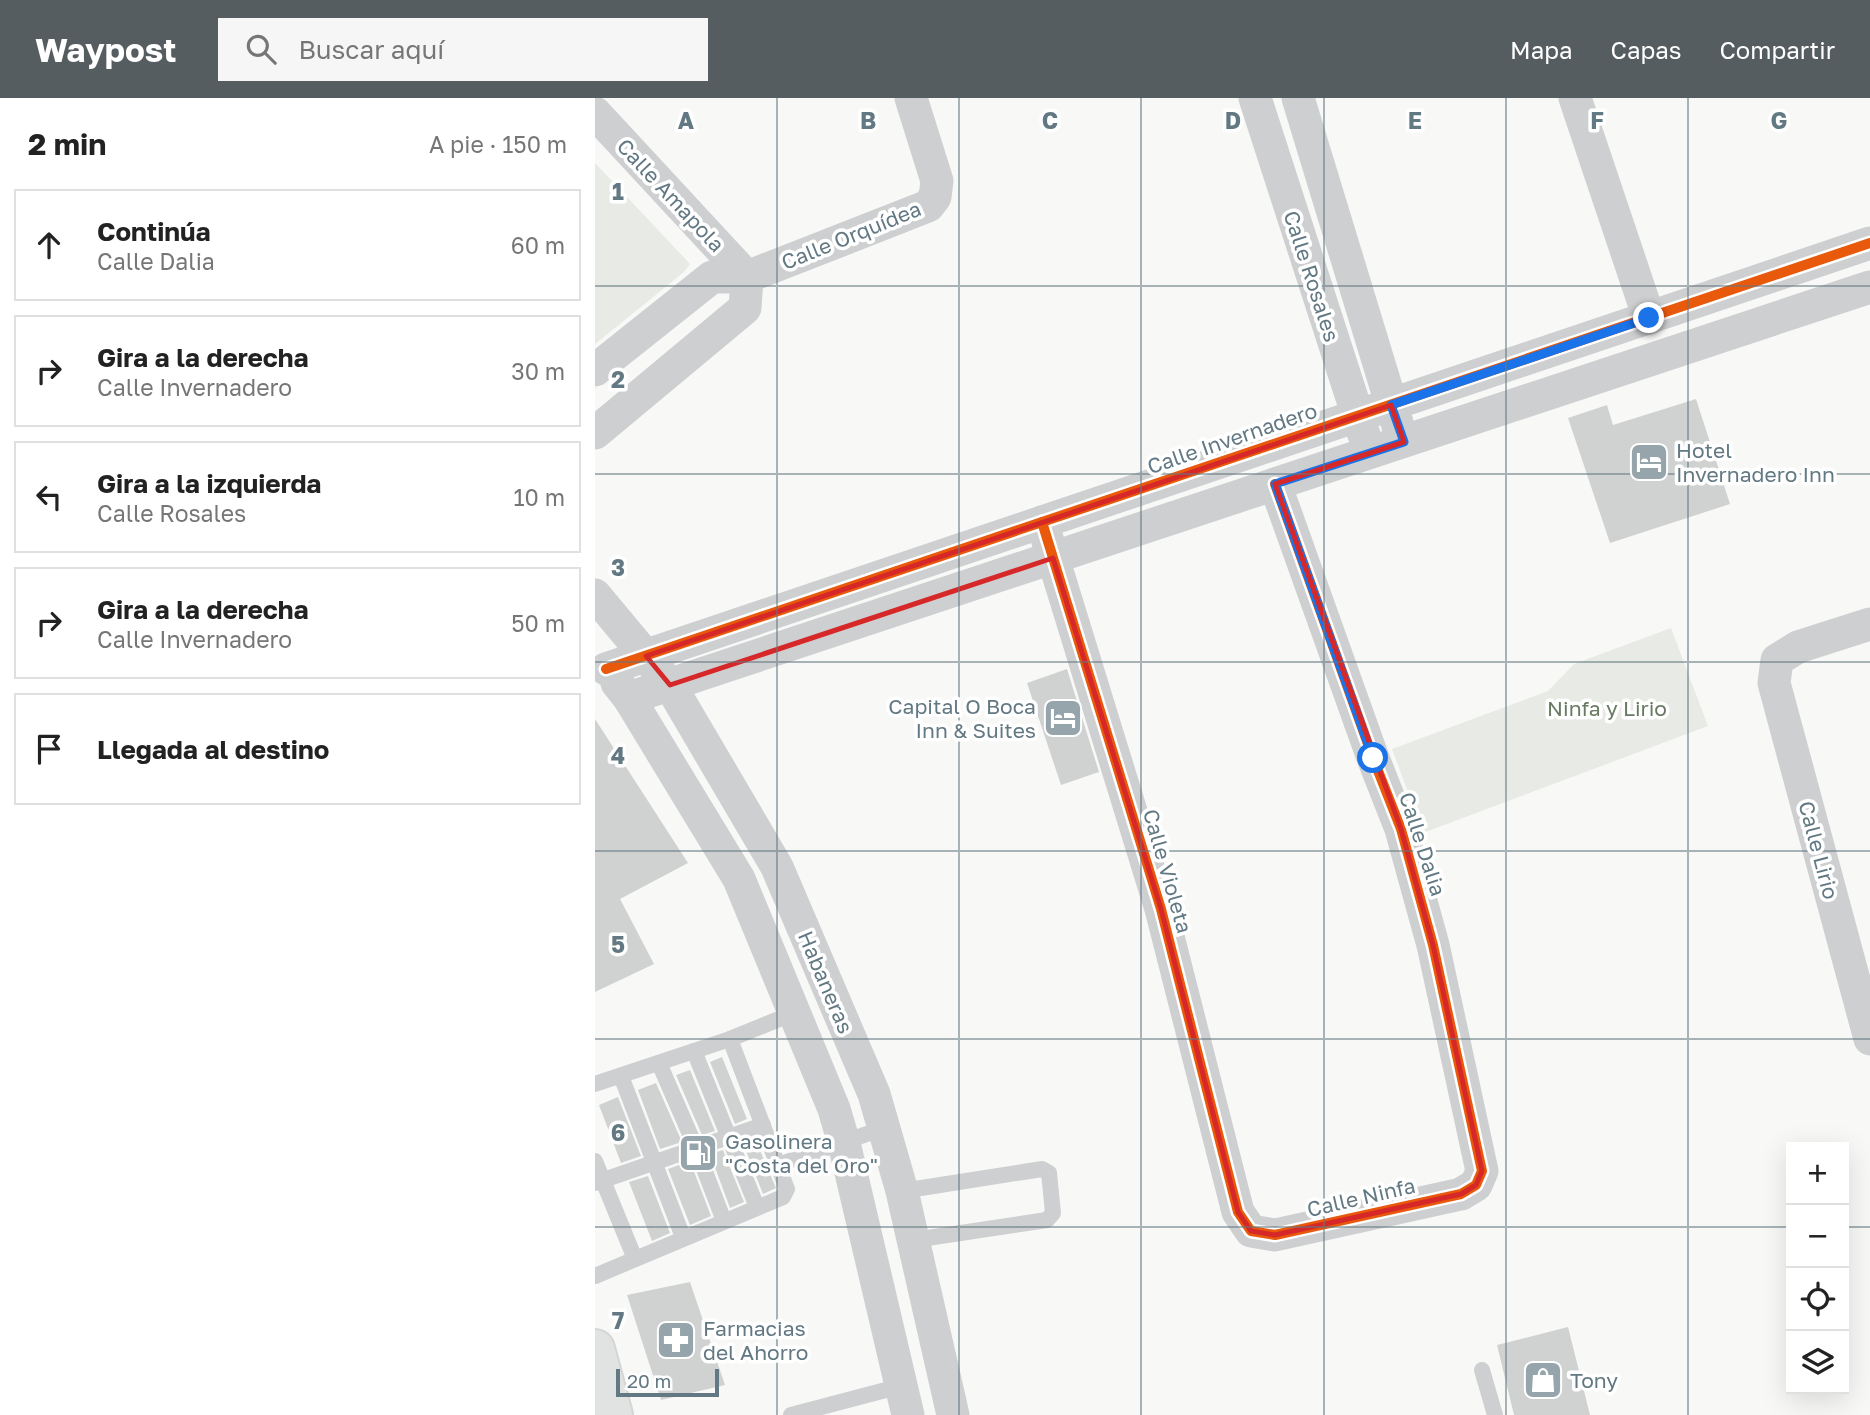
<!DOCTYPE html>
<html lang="es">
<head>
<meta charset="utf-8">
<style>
  body { margin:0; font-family:"Golos Text",sans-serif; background:#f6f6f6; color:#222 }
  .controls { position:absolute; right:21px; bottom:21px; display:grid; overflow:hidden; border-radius:0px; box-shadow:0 7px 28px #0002 }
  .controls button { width:63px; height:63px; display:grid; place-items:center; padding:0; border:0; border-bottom:2px solid #e0e0e0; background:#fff; color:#222; font:35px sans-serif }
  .scale { position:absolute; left:21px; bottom:18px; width:103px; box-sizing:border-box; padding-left:7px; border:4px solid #627882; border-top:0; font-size:19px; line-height:24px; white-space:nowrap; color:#627882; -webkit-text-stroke:5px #fff; paint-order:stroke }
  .stop { position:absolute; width:21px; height:21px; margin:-16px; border:5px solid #1a73e8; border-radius:50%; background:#fff }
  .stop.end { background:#1a73e8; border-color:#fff; box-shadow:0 2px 7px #0008 }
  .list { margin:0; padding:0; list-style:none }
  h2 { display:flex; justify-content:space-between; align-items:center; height:91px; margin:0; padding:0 28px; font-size:30px }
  h2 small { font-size:23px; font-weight:400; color:#767676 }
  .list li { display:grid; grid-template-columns:46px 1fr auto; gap:21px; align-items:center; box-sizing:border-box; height:112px; margin:0 14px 14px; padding:0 14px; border:2px solid #e0e0e0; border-radius:0px }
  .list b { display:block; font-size:26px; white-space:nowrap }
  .list p { margin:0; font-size:23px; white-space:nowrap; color:#767676 }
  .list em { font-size:23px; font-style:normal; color:#767676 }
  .icon { flex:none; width:38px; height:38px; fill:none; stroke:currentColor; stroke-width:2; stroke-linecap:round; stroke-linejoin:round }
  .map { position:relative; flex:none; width:1275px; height:1317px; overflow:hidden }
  header { display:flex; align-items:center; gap:42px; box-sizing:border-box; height:98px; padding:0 35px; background:#565d60; color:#fff }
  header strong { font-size:33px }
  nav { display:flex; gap:38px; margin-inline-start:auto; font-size:24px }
  .search { width:490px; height:63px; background:#f6f6f6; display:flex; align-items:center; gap:18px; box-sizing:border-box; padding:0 24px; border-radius:0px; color:#767676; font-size:26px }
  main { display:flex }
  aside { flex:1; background:#fff }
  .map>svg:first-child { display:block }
  .green { fill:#e8ebe5 }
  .building { fill:#d0d2d2 }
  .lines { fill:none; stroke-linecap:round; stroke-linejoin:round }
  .primary-casing { stroke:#d4d5d5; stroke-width:42 }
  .service { stroke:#cecfd0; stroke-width:16 }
  .minor { stroke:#cecfd0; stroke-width:33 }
  .primary { stroke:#e1e2e2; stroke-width:38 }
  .cycleway-casing { stroke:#fff; stroke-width:15 }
  .cycleway { stroke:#e8590c; stroke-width:10 }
  .route { stroke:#1a73e8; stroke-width:9 }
  .marked { fill:none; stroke:#d62828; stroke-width:5; stroke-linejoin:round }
  .grid { fill:none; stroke:#627882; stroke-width:2; stroke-opacity:0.55 }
  .labels { text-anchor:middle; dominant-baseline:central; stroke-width:7; stroke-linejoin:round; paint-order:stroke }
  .street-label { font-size:21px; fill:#627882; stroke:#fff }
  .poi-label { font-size:21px; fill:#627882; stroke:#fff; text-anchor:start }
  .park-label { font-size:21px; fill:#697a62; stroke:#fff }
  .grid-label { font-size:23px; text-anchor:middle; font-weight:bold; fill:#627882; stroke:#fff; stroke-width:7; stroke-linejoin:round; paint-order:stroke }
</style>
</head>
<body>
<header>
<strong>Waypost</strong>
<div class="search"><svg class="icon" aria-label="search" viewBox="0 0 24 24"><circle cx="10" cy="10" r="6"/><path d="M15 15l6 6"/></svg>Buscar aquí</div>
<nav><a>Mapa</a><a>Capas</a><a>Compartir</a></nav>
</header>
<main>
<aside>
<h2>2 min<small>A pie · 150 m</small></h2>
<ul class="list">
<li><svg class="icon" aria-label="ahead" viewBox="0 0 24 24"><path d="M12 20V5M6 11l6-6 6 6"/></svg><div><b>Continúa</b><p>Calle Dalia</p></div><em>60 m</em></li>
<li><svg class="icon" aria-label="right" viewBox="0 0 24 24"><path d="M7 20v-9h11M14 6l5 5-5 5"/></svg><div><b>Gira a la derecha</b><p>Calle Invernadero</p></div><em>30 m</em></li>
<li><svg class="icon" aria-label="left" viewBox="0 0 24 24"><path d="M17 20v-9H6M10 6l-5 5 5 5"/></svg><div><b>Gira a la izquierda</b><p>Calle Rosales</p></div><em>10 m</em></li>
<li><svg class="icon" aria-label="right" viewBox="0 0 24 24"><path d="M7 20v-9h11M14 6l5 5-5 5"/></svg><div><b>Gira a la derecha</b><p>Calle Invernadero</p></div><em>50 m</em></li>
<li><svg class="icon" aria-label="arrive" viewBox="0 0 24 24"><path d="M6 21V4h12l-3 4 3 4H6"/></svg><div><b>Llegada al destino</b></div></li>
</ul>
</aside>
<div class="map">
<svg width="1275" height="1317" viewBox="0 0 1275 1317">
  <rect width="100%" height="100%" fill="#f8f8f7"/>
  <g class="green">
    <path d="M0,65L95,166L89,174L0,246Z"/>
    <path d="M1076,530L1113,628L828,735L797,651L953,593L979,566Z"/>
  </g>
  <g class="building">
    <path d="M1101,301L1135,406L1015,445L973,320L1012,307L1018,327Z"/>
    <path d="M472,571L504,674L466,687L432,585Z"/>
    <path d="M0,621L93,765L25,801L59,866L0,894Z"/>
    <path d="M127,959L152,1021L140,1026L115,964Z"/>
    <path d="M95,972L120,1033L107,1037L81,977Z"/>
    <path d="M61,985L87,1044L65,1051L43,992Z"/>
    <path d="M23,999L46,1058L26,1065L4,1007Z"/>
    <path d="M160,1041L181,1090L168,1096L148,1045Z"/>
    <path d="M128,1052L149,1104L135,1110L115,1056Z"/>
    <path d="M95,1063L116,1118L95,1127L73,1071Z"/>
    <path d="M53,1078L75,1135L57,1143L34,1084Z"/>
    <path d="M95,1184L130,1287L66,1302L32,1197Z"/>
    <path d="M973,1229L995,1317H919L902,1247Z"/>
  </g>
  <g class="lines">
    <g class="primary-casing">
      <path id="primary" d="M0,1251L18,1317"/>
    </g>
    <g class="service">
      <path d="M99,953L162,1109"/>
      <path d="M64,965L101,1050L129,1123"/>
      <path d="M26,978L88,1139"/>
      <path d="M0,986L135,941L199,915"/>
      <path d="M0,1063L40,1161"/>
      <path d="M183,1067L289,1030"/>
      <path d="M0,1085L168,1027"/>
      <path d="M307,1093L447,1071L454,1075L458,1115L452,1122L319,1142"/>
      <path d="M0,1178L188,1099L192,1091L135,941"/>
      <path d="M887,1272L900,1317"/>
      <path d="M196,1317L306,1288"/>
    </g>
    <g class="minor">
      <path d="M660,0L769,337"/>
      <path d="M703,0L803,328"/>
      <path d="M980,0L1054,220"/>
      <path d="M0,15L152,179"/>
      <path d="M0,272L117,179H152L333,108L340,99L342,83L316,0"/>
      <path d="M0,335L150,210L152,179"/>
      <path d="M447,424L566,811L643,1114L656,1133L680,1137L866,1096L881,1087L887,1073L838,847L806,731L778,660L680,386"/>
      <path d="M0,497L75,587L182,769L279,996L307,1093L358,1317"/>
      <path d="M1275,526L1203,549L1182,562L1179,585L1275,941"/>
      <path d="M11,571L1275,145"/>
      <path d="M22,585L34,600L144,781L239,1011L249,1045L313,1317"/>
      <path d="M34,600L1275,189"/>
    </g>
    <use href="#primary" class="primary"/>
    <g class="cycleway-casing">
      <g id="cycleway">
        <path d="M447,424L566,811L643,1114L656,1133L680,1137L866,1096L881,1087L887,1073L838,847L806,731L778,660L680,386"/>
        <path d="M11,571L1275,145"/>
      </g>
    </g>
    <use href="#cycleway" class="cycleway"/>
  </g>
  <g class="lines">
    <path class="route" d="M778,660L680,386L809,344L796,307L1054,220"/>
  </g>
  <path class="marked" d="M796,307L809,344L680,386L806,731L838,847L887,1073L881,1087L866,1096L680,1137L656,1133L643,1114L566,811L458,460L75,587L51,558Z"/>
  <path class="grid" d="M182,0V1317M364,0V1317M546,0V1317M729,0V1317M911,0V1317M1093,0V1317M0,188H1275M0,376H1275M0,564H1275M0,753H1275M0,941H1275M0,1129H1196M1249,1129H1275"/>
  <defs>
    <g id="hotel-square" transform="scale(2.0125)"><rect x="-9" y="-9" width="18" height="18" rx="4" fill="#96a5ab" stroke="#fff"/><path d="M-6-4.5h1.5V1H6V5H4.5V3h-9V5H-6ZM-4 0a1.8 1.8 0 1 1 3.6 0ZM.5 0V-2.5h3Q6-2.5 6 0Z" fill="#fff"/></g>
    <g id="fuel-square" transform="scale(2.0125)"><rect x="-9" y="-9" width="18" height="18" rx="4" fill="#96a5ab" stroke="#fff"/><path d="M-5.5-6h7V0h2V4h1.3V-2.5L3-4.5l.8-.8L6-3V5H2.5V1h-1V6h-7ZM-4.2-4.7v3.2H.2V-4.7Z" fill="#fff"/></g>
    <g id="pharmacy-square" transform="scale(2.0125)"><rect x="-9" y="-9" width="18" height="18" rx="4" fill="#96a5ab" stroke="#fff"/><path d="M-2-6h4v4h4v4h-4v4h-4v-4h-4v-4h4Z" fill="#fff"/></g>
    <g id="shop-square" transform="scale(2.0125)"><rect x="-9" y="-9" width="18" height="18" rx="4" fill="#96a5ab" stroke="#fff"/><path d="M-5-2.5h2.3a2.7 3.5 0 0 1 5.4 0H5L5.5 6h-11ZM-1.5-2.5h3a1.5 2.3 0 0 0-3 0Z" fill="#fff"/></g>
  </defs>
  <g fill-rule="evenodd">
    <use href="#hotel-square" x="1054" y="364"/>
    <use href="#hotel-square" x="468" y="620"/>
    <use href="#fuel-square" x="103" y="1055"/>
    <use href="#pharmacy-square" x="81" y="1242"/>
    <use href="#shop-square" x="948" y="1282"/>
  </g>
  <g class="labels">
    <g class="street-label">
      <text transform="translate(76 97) rotate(47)">Calle Amapola</text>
      <text transform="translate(256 137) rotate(-22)">Calle Orquídea</text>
      <text transform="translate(717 178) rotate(72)">Calle Rosales</text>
      <text transform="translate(637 340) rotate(-19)">Calle Invernadero</text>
      <text transform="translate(828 746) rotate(72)">Calle Dalia</text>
      <text transform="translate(1224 752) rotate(75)">Calle Lirio</text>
      <text transform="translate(573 773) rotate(74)">Calle Violeta</text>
      <text transform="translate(231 884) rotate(67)">Habaneras</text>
      <text transform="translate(766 1099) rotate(-13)">Calle Ninfa</text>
    </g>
    <g class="poi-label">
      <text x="1081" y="352">Hotel<tspan x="1081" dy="24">Invernadero Inn</tspan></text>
      <text x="441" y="608" text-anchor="end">Capital O Boca<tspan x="441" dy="24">Inn &amp; Suites</tspan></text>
      <text x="130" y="1043">Gasolinera<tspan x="130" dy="24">"Costa del Oro"</tspan></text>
      <text x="108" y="1230">Farmacias<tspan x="108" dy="24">del Ahorro</tspan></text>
      <text x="975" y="1282">Tony</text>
    </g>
    <g class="park-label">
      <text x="1012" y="610">Ninfa y Lirio</text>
    </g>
  </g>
  <g class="grid-label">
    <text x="91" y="31">A</text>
    <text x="273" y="31">B</text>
    <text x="455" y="31">C</text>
    <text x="638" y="31">D</text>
    <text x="820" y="31">E</text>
    <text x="1002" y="31">F</text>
    <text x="1184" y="31">G</text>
    <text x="23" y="102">1</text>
    <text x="23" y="290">2</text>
    <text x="23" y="478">3</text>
    <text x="23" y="666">4</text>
    <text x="23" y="855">5</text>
    <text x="23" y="1043">6</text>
    <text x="23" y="1231">7</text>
  </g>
</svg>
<div class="controls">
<button>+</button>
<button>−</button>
<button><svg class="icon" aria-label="locate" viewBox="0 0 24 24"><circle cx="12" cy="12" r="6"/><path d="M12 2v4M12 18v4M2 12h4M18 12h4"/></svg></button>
<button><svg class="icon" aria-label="layers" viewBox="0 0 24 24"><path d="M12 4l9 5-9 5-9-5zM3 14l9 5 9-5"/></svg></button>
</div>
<div class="scale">20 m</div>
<div class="stop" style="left:778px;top:660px"></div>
<div class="stop end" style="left:1054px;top:220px"></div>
</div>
</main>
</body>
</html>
